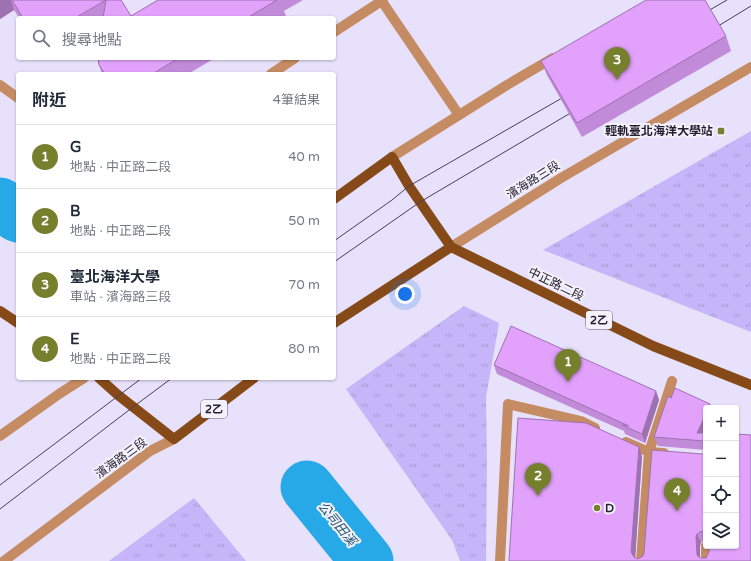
<!DOCTYPE html>
<html lang="zh-TW">
<head>
<meta charset="utf-8">
<style>
  body { margin:0; font-family:"Varela Round","Noto Sans TC",sans-serif; background:#f6f6f7; color:#1f2937 }
  .controls { position:absolute; right:12px; bottom:12px; display:grid; overflow:hidden; border-radius:4px; box-shadow:0 1px 3px #0004 }
  .controls button { width:36px; height:36px; display:grid; place-items:center; padding:0; border:0; border-bottom:1px solid #e0e1e3; background:#fff; color:#1f2937; font:20px sans-serif }
  .you { position:absolute; left:405px; top:294px; width:14px; height:14px; margin:-10px; border:3px solid #fff; border-radius:50%; background:#1a73e8; box-shadow:0 0 0 6px #1a73e833 }
  .badge { display:grid; place-items:center; width:26px; height:26px; border-radius:50%; background:#757f2c; color:#fff; font-size:13px; font-weight:700 }
  .pin { position:absolute; translate:-50% -33px; filter:drop-shadow(0 1px 2px #0008) }
  .pin::after { content:''; position:absolute; top:21px; width:14px; height:12px; background:inherit; clip-path:polygon(0 0,100% 0,50% 100%) }
  .list { margin:0; padding:0; list-style:none }
  h2 { display:flex; justify-content:space-between; align-items:center; height:52px; margin:0; padding:0 16px; font-size:17px }
  h2 small { font-size:13px; font-weight:400; color:#747a83 }
  .list li { display:grid; grid-template-columns:26px 1fr auto; gap:12px; align-items:center; box-sizing:border-box; height:64px; padding:0 16px; border-top:1px solid #e0e1e3 }
  .list b { display:block; font-size:15px; white-space:nowrap }
  .list p { margin:0; font-size:13px; white-space:nowrap; color:#747a83 }
  .list em { font-size:13px; font-style:normal; color:#747a83 }
  .icon { flex:none; width:22px; height:22px; fill:none; stroke:currentColor; stroke-width:2; stroke-linecap:round; stroke-linejoin:round }
  .map { position:relative; flex:none; width:751px; height:561px; overflow:hidden }
  .search { position:absolute; background:#fff; box-shadow:0 1px 3px #0004; left:16px; top:16px; width:320px; height:44px; display:flex; align-items:center; gap:10px; box-sizing:border-box; padding:0 14px; border-radius:4px; color:#747a83; font-size:15px }
  .panel { position:absolute; background:#fff; box-shadow:0 1px 3px #0004; left:16px; top:72px; width:320px; height:308px; border-radius:4px }
  .map>svg:first-child { display:block }
  .grass { fill:url(#grass-tufts) }
  .lines { fill:none; stroke-linecap:round; stroke-linejoin:round }
  .river { stroke:#27a9e8; stroke-width:53 }
  .minor { stroke:#c58b62; stroke-width:10 }
  .major { stroke:#864a18; stroke-width:10 }
  .tram { stroke:#464154; stroke-width:1 }
  .wall { fill:#c28bd9 }
  .shaded-wall { fill:#9e71b0 }
  .building { fill:#e2a2fc; stroke:#9e71b0 }
  .poi-dot { fill:#757f2c; stroke:#f3f1fa; stroke-width:1.5 }
  .labels { text-anchor:middle; dominant-baseline:central; stroke-width:4; stroke-linejoin:round; paint-order:stroke }
  .shield { fill:#f3f1fa; stroke:#625e6d; stroke-width:1 }
  .shield-label { font-size:11px; font-weight:bold; fill:#241f30 }
  .poi-label { font-size:12px; font-weight:bold; fill:#241f30; stroke:#f3f1fa; text-anchor:end }
  .street-label { font-size:12px; fill:#241f30; stroke:#f3f1fa }
  .water-label { font-size:13px; font-style:italic; fill:#285772; stroke:#f3f1fa }
</style>
</head>
<body>
<div class="map">
<svg width="751" height="561" viewBox="0 0 751 561">
  <defs>
    <pattern id="grass-tufts" width="24" height="20" patternUnits="userSpaceOnUse"><rect width="24" height="20" fill="#c6b5f8"/><path d="M3 7l-1-3M5 7V3M7 7l1-3M15 17l-1-3M17 17v-4M19 17l1-3" fill="none" stroke="#aa9bd5"/></pattern>
  </defs>
  <rect width="100%" height="100%" fill="#e7e1fc"/>
  <g class="grass">
    <path d="M751,131V332L543,250Z"/>
    <path d="M464,306L499,323L486,397L487,461L486,561H460L452,540L346,389Z"/>
    <path d="M194,498L246,561H109Z"/>
  </g>
  <g class="lines">
    <g class="river">
      <path d="M0,204L18,216"/>
      <path d="M307,487L367,561"/>
    </g>
    <g class="minor">
      <path d="M381,0L459,115"/>
      <path d="M334,32L383,0"/>
      <path d="M271,74L295,58"/>
      <path d="M0,85L18,98"/>
      <path d="M392,157L507,85L553,58"/>
      <path d="M451,247L561,178L751,67"/>
      <path d="M0,436L59,394L84,378"/>
      <path d="M626,442L649,452L664,453"/>
      <path d="M4,561L150,451L174,439"/>
      <path d="M500,561L508,404L581,421L595,428"/>
      <path d="M641,561L649,452L672,381"/>
      <path d="M706,561V546"/>
    </g>
    <g class="major">
      <path d="M334,199L392,157L409,186L451,247L653,346L751,385"/>
      <path d="M0,311L18,323"/>
      <path d="M334,323L451,247"/>
      <path d="M99,378L118,395L174,439L254,378"/>
    </g>
    <g class="tram">
      <path d="M701,15L727,0"/>
      <path d="M710,31L751,6"/>
      <path d="M334,241L392,200L409,186L569,94"/>
      <path d="M334,262L420,202L579,108"/>
      <path d="M0,485L142,378"/>
      <path d="M0,509L133,407L172,378"/>
    </g>
  </g>
  <g class="wall">
    <path d="M0,0H121L131,16L158,0H303L284,11L286,16L282,18H19L14,10L0,19Z"/>
    <path d="M726,36L731,51L582,137L547,75L541,61Z"/>
    <path d="M98,58H215L188,74H102L99,65Z"/>
    <path d="M494,365L656,391L659,400L645,443L625,434L624,431L497,374Z"/>
    <path d="M671,398L710,404L712,408H706V429L704,433H706V450L658,446L654,437Z"/>
    <path d="M706,453V540L701,542L700,546V558L751,561H509L642,456L635,558L638,559L643,556L702,454Z"/>
  </g>
  <g class="shaded-wall">
    <path d="M0,0H11L14,10L0,19Z"/>
    <path d="M656,391L659,400L645,443L642,434Z"/>
    <path d="M706,414V429L701,440L697,433Z"/>
    <path d="M639,447L642,456L635,561L631,552Z"/>
    <path d="M697,534L701,542L700,546V561L697,555L696,537Z"/>
  </g>
  <g class="building">
    <path d="M12,0H121L131,16L158,0H277L247,18H103L106,0L75,18H23Z"/>
    <path d="M646,0H705L726,36L577,123L541,61Z"/>
    <path d="M98,58H179L152,74H105L99,65Z"/>
    <path d="M511,326L656,391L642,434L622,425L629,426L494,365Z"/>
    <path d="M675,388L710,404L709,408H706V414L697,433H706V442L704,441L654,437L668,396L671,398Z"/>
    <path d="M518,418L586,423L639,447L631,552L634,557L638,559L643,556L644,553L652,450L702,454L706,453V532L702,531L697,534L696,537L697,555L700,558H706L709,552V546H736V434L751,435V561H509Z"/>
  </g>
  <g class="poi-dot">
    <rect x="717" y="127" width="8" height="8" rx="2"/>
    <circle cx="597" cy="508" r="4"/>
  </g>
  <g class="labels">
    <g class="shield">
      <rect x="586" y="311" width="26" height="18" rx="3"/>
      <rect x="201" y="400" width="26" height="18" rx="3"/>
    </g>
    <g class="shield-label">
      <text x="599" y="320">2乙</text>
      <text x="214" y="409">2乙</text>
    </g>
    <g class="poi-label">
      <text x="713" y="131">輕軌臺北海洋大學站</text>
      <text x="605" y="508" text-anchor="start">D</text>
    </g>
    <g class="street-label">
      <text transform="translate(533 180) rotate(-32)">濱海路三段</text>
      <text transform="translate(556 284) rotate(26)">中正路二段</text>
      <text transform="translate(121 458) rotate(-36)">濱海路三段</text>
    </g>
    <g class="water-label">
      <text transform="translate(337 524) rotate(51)">公司田溪</text>
    </g>
  </g>
</svg>
<div class="controls">
<button>+</button>
<button>−</button>
<button><svg class="icon" aria-label="locate" viewBox="0 0 24 24"><circle cx="12" cy="12" r="6"/><path d="M12 2v4M12 18v4M2 12h4M18 12h4"/></svg></button>
<button><svg class="icon" aria-label="layers" viewBox="0 0 24 24"><path d="M12 4l9 5-9 5-9-5zM3 14l9 5 9-5"/></svg></button>
</div>
<div class="you"></div>
<div class="pin badge" style="left:568px;top:382px">1</div>
<div class="pin badge" style="left:538px;top:496px">2</div>
<div class="pin badge" style="left:617px;top:80px">3</div>
<div class="pin badge" style="left:677px;top:511px">4</div>
<div class="search"><svg class="icon" aria-label="search" viewBox="0 0 24 24"><circle cx="10" cy="10" r="6"/><path d="M15 15l6 6"/></svg>搜尋地點</div>
<section class="panel">
<h2>附近<small>4筆結果</small></h2>
<ul class="list">
<li><span class="badge">1</span><div><b>G</b><p>地點 · 中正路二段</p></div><em>40 m</em></li>
<li><span class="badge">2</span><div><b>B</b><p>地點 · 中正路二段</p></div><em>50 m</em></li>
<li><span class="badge">3</span><div><b>臺北海洋大學</b><p>車站 · 濱海路三段</p></div><em>70 m</em></li>
<li><span class="badge">4</span><div><b>E</b><p>地點 · 中正路二段</p></div><em>80 m</em></li>
</ul>
</section>
</div>
</body>
</html>
